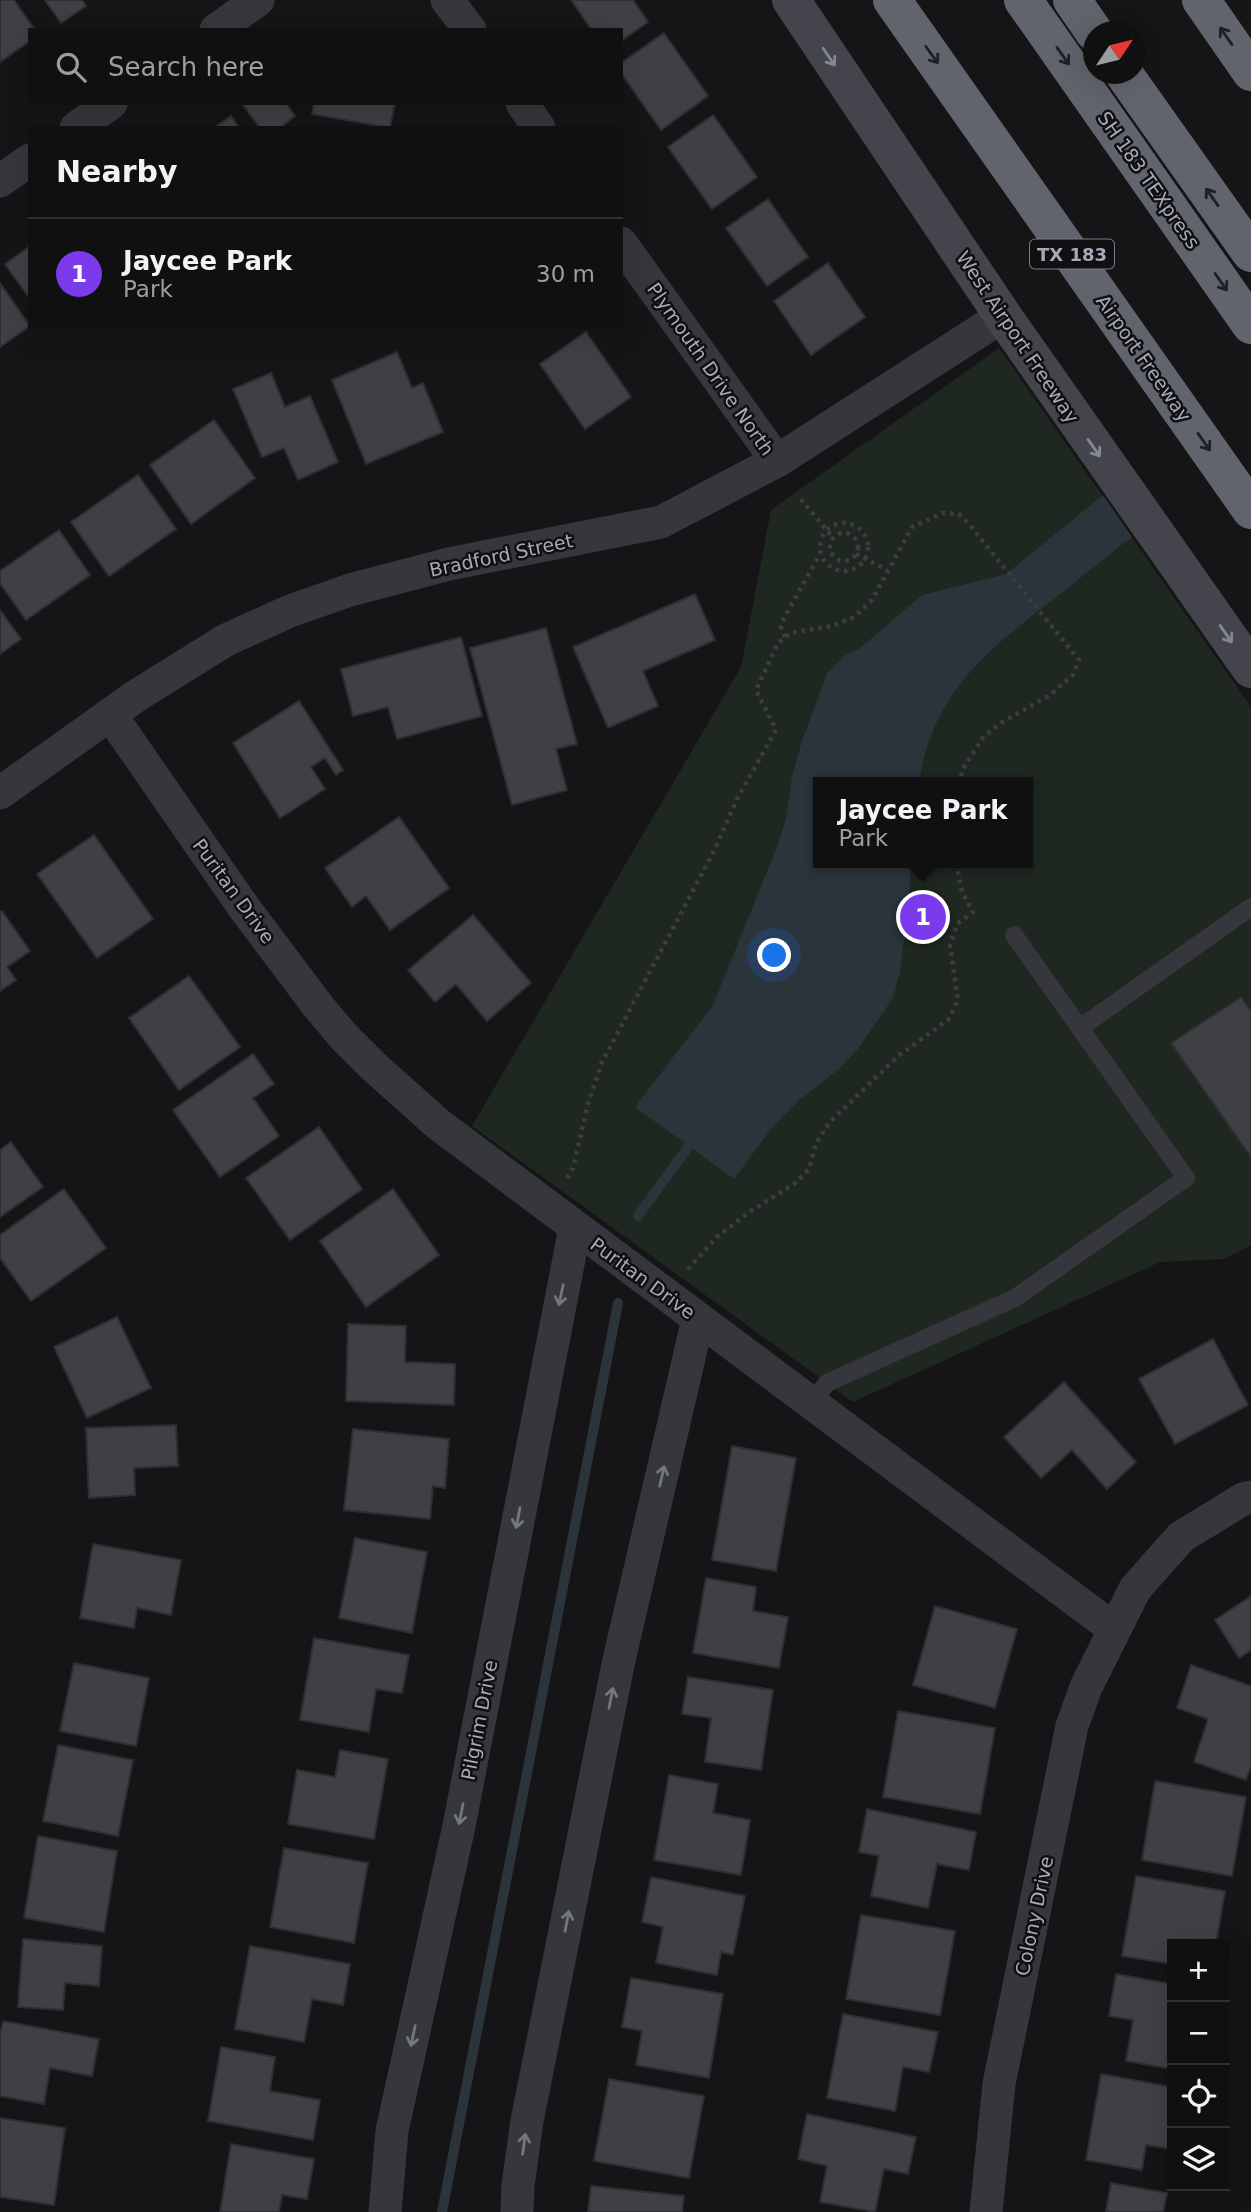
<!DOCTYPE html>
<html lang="en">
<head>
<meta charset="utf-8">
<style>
  body { margin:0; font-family:"DejaVu Sans",sans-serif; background:#19191a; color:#f1f3f6 }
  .controls { position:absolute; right:21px; bottom:21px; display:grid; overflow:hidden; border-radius:0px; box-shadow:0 7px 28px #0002 }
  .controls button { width:63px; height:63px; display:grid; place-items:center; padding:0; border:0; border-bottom:2px solid #303031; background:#101011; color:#f1f3f6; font:35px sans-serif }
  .compass { position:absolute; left:1083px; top:21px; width:63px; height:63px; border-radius:50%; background:#101011; box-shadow:0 7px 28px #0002; rotate:55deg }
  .you { position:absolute; left:775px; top:956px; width:24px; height:24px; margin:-18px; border:5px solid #fff; border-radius:50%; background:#1a73e8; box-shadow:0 0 0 10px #1a73e833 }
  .badge { display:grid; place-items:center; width:46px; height:46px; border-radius:50%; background:#7c3aed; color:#fff; font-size:23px; font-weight:700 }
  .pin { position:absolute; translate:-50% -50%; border:4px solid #fff; box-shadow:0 2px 7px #0006 }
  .popup { position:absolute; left:813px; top:777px; width:220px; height:91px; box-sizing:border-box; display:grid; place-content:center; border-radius:0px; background:#101011; filter:drop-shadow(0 2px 5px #0005); font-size:23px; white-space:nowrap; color:#9c9d9f }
  .popup b { font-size:26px; color:#f1f3f6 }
  .popup::after { content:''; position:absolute; left:50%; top:100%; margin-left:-14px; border:14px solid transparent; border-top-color:#101011 }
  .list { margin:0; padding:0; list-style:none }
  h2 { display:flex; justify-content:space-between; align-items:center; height:91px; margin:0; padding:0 28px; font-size:30px }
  h2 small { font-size:23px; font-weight:400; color:#9c9d9f }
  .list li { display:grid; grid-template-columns:46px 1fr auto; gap:21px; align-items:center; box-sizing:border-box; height:112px; padding:0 28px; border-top:2px solid #303031 }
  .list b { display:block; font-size:26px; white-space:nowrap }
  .list p { margin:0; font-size:23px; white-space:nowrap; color:#9c9d9f }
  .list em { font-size:23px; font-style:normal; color:#9c9d9f }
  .icon { flex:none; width:38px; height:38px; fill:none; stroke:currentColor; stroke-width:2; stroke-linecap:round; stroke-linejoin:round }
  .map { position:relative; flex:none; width:1251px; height:2212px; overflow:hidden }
  .search { position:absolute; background:#101011; box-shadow:0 7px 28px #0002; left:28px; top:28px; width:595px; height:77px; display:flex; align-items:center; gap:18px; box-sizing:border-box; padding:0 24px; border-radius:0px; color:#9c9d9f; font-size:26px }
  .panel { position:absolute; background:#101011; box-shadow:0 7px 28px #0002; left:28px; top:126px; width:595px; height:203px; border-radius:0px }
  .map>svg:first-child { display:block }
  .green { fill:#1f2721; fill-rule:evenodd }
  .water { fill:#2b333b }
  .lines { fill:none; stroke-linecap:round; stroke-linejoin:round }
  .stream { stroke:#2b333b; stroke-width:10 }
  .building { fill:#3f4044; stroke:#2f2f33; stroke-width:2 }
  .path { stroke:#3c3e43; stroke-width:4.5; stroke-dasharray:3.5 5; stroke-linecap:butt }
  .lane { stroke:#36373c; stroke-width:18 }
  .street { stroke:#36373c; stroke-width:33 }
  .secondary { stroke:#44454c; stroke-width:38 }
  .highway { stroke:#62646d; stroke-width:38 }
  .oneway { stroke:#202124 }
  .oneway2 { stroke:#848792 }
  .oneway3 { stroke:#747780 }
  .labels { text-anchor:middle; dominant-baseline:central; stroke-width:5; stroke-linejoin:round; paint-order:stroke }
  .shield { fill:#101012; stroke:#7a7c86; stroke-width:2 }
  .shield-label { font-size:18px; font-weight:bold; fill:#a7abb7 }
  .street-label { font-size:19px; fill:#a7abb7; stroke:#101012 }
</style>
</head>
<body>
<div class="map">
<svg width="1251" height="2212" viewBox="0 0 1251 2212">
  <rect width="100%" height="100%" fill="#151517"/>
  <path class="green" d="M999,348L1251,707V1245L1224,1259L1160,1262L853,1402L472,1126L741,667L771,510ZM818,782H1028V863H818Z"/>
  <path class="water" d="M1103,495L1132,537C1109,554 1087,573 1064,591C994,646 934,686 919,782H818V863H911L909,899L900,972L893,998L858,1049L839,1069L798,1101L771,1129L734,1179L635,1107L713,1005L778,844L786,818L792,776L802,741L827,673L844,656L860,648L922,595L1006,574Z"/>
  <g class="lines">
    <g class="stream">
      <path d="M638,1216L696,1136"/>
      <path d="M442,2212L618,1303"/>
    </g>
  </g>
  <g class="building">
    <path d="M0,0H14L35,30H30V41L0,62Z"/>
    <path d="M45,0H82L86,6L61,23Z"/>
    <path d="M571,0H633L648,22L621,41V30H592Z"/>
    <path d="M664,33L708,96L661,130L621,73V63Z"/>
    <path d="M246,103H286L295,116L280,128H260L243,105Z"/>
    <path d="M314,103H395L390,128L312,114Z"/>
    <path d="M713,115L757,177L712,209L668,147Z"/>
    <path d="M231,116L239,128H214Z"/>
    <path d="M768,199L808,257L767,286L726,228Z"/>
    <path d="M30,246V299L5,264Z"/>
    <path d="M828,263L865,317L811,355L774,301Z"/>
    <path d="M0,283L30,326L0,347Z"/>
    <path d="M586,332L631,397L585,429L540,364Z"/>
    <path d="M397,352L412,388L423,383L443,432L366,464L332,380Z"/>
    <path d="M271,373L285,407L310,396L338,462L298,480L284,448L262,457L233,389Z"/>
    <path d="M214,420L255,478L191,524L150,465Z"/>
    <path d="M138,475L176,529L109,576L71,522Z"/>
    <path d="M59,530L90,575L26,620L0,583V571Z"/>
    <path d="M695,594L715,640L643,671L658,706L608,728L573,647Z"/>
    <path d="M0,610L21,639L0,654Z"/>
    <path d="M546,628L577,744L556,749L567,790L512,805L470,648Z"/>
    <path d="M461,637L482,716L397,739L388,707L353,716L341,669Z"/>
    <path d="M299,701L343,770L336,775L325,758L311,767L325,789L280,818L233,743Z"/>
    <path d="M399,817L449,888L390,930L366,896L352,907L325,868Z"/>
    <path d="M94,835L153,919L97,958L37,874Z"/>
    <path d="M2,911L30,951L7,967L16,980L0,991V913Z"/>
    <path d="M473,915L531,983L487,1021L456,984L435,1002L408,970Z"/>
    <path d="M189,976L240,1047L179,1090L129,1018Z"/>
    <path d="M1241,997L1251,1011V1157L1171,1043Z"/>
    <path d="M253,1054L274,1084L253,1098L279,1136L220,1177L173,1110Z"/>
    <path d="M319,1127L362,1189L290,1240L246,1178Z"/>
    <path d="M11,1142L43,1187L0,1217V1150Z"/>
    <path d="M64,1189L106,1248L31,1301L0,1258V1235Z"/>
    <path d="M393,1189L439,1255L366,1307L320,1241Z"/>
    <path d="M117,1317L151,1388L87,1418L54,1347Z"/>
    <path d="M348,1324L406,1326L405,1362L455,1364L454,1405L346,1401Z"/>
    <path d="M1213,1339L1248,1405L1175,1444L1139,1379Z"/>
    <path d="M1064,1382L1136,1462L1107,1489L1072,1450L1041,1478L1004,1437Z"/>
    <path d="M176,1425L178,1466L134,1468L135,1495L89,1498L86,1428Z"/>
    <path d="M353,1429L449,1439L445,1488L433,1486L430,1519L344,1510Z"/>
    <path d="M732,1446L796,1458L776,1571L712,1560Z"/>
    <path d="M355,1538L427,1552L412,1633L339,1618Z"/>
    <path d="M93,1544L181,1560L171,1615L137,1608L134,1628L80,1618Z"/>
    <path d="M706,1578L756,1587L753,1611L788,1617L779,1668L693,1653Z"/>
    <path d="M1251,1596V1650L1239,1658L1215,1620Z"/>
    <path d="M935,1606L1017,1629L995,1708L913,1685Z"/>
    <path d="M314,1638L409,1655L402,1693L376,1689L369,1732L300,1720Z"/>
    <path d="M74,1663L149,1678L136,1746L60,1731Z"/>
    <path d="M1191,1665L1251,1686V1766L1246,1780L1194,1762L1208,1719L1177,1708Z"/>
    <path d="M688,1677L773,1690L761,1770L705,1762L711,1718L682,1714Z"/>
    <path d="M898,1711L995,1728L980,1814L883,1797Z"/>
    <path d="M58,1745L133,1760L118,1836L43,1821Z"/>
    <path d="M340,1750L388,1759L374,1839L288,1824L297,1770L335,1777Z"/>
    <path d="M669,1775L718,1784L713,1813L750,1820L741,1875L654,1860Z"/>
    <path d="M1155,1781L1246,1797L1232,1876L1142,1860Z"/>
    <path d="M867,1809L976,1832L969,1870L937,1864L928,1908L871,1896L879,1856L859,1852Z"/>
    <path d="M38,1836L117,1851L104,1932L24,1918Z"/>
    <path d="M284,1848L368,1863L354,1943L270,1927Z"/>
    <path d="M1136,1876L1225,1891L1216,1944H1172V1964L1122,1956Z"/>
    <path d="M651,1877L745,1896L733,1955L721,1952L717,1975L656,1963L663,1927L642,1922Z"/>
    <path d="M861,1915L955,1931L940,2015L846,1999Z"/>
    <path d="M23,1939L102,1946L99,1986L65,1983L63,2010L18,2007Z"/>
    <path d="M250,1946L350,1964L343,2005L312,1999L304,2042L235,2029Z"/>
    <path d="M1116,1974L1172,1984V2069L1126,2061L1133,2020L1109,2016Z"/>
    <path d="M631,1978L723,1994L709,2078L636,2065L642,2031L622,2027Z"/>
    <path d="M843,2014L938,2032L929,2072L903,2067L895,2111L827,2098Z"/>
    <path d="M3,2021L99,2039L92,2076L50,2068L44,2104L0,2096V2035Z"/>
    <path d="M221,2047L275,2057L270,2091L320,2100L313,2140L208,2121Z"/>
    <path d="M1101,2074L1172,2087V2149L1146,2145L1142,2170L1086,2160Z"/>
    <path d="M609,2079L704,2096L689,2178L594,2161Z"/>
    <path d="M807,2114L916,2137L908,2174L884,2169L875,2212L820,2202L827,2166L798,2159Z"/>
    <path d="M0,2118L65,2128L54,2205L0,2197Z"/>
    <path d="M231,2144L314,2159L307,2199L282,2195L279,2212H220Z"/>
    <path d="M1111,2183L1167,2193L1163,2212H1106Z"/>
    <path d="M591,2186L684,2196L682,2212H588Z"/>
  </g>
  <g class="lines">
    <g class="path">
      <path d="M801,499L833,538"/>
      <circle cx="844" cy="547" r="24"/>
      <circle cx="844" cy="547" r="14"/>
      <path d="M856,554L887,570"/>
      <path d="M785,637L781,627L784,618L820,554"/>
      <path d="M567,1178L573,1168L588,1104L602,1062L714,851L738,797L776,730L756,690L778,643L790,633L832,626L854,617L872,600L912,527L943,513L959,514L969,524L1079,660L1073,675L1050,695L1004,721L984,736L962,770L961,782"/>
      <path d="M688,1269L717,1237L749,1212L794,1184L809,1169L816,1143L830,1122L898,1056L948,1020L958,1000L950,945L957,924L973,912L962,892L956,863"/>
    </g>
    <g class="lane">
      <path d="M1080,1028L1251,907"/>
      <path d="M811,1403L827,1383L1015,1298L1186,1178L1014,935"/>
    </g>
    <g class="street">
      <path d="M447,0L470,30"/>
      <path d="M216,30L258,0"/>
      <path d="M522,103L539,128"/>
      <path d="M76,128L111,103"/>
      <path d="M0,181L30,160"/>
      <path d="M621,243L777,461"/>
      <path d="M110,714L245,909L318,1006L344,1037L372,1065L438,1124L1114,1629"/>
      <path d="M0,793L136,696L226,640L290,611L350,590L449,564L661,522L777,461L1003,316"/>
      <path d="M385,2212L392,2131L459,1826L575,1228"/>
      <path d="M517,2212L518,2185L527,2121L619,1660L698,1319"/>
      <path d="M986,2212L999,2084L1072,1726L1086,1687L1135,1589L1181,1537L1243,1499L1251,1497"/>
    </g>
    <path class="secondary" d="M791,0L1003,316L1251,669"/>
    <g class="highway">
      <path d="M892,0L1251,510"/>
      <path d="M1023,0L1251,325"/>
      <path d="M1072,0L1094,32"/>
      <path d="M1201,0L1251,72"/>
      <path d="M1124,74L1251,253"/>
    </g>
  </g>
  <defs><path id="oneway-shaft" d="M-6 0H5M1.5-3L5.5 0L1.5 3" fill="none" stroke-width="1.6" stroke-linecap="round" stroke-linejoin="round" transform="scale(1.75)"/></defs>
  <g class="oneway">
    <use href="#oneway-shaft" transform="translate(1226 36) rotate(-125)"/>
    <use href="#oneway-shaft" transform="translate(932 55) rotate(54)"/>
    <use href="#oneway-shaft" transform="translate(1063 56) rotate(55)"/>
    <use href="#oneway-shaft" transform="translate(1212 197) rotate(-125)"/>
    <use href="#oneway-shaft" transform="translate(1221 282) rotate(55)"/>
    <use href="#oneway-shaft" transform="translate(1204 442) rotate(55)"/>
  </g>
  <g class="oneway2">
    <use href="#oneway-shaft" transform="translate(829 57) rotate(56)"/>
    <use href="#oneway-shaft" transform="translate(1094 448) rotate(55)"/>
    <use href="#oneway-shaft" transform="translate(1226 634) rotate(55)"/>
  </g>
  <g class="oneway3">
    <use href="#oneway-shaft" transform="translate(561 1295) rotate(102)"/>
    <use href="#oneway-shaft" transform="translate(662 1476) rotate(-77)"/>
    <use href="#oneway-shaft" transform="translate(518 1518) rotate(101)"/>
    <use href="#oneway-shaft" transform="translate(611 1698) rotate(-79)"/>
    <use href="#oneway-shaft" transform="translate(461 1814) rotate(101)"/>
    <use href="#oneway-shaft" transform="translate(567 1921) rotate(-79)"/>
    <use href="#oneway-shaft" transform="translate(413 2036) rotate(102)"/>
    <use href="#oneway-shaft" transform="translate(524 2144) rotate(-82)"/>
  </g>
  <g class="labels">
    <rect class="shield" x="1030" y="239.5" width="84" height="29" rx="5"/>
    <g class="shield-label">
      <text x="1072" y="254">TX 183</text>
    </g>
    <g class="street-label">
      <text transform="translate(1149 180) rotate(55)">SH 183 TEXpress</text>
      <text transform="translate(1018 337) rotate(56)">West Airport Freeway</text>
      <text transform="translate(1144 358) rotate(55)">Airport Freeway</text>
      <text transform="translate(711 369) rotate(55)">Plymouth Drive North</text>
      <text transform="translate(501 555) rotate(-12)">Bradford Street</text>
      <text transform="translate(234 891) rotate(54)">Puritan Drive</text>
      <text transform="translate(643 1278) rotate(36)">Puritan Drive</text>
      <text transform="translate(479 1720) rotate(-79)">Pilgrim Drive</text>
      <text transform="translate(1034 1916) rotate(-78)">Colony Drive</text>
    </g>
  </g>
</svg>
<div class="controls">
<button>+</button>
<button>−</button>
<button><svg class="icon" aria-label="locate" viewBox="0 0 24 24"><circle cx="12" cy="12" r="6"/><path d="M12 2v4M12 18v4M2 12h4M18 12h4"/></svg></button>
<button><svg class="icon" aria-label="layers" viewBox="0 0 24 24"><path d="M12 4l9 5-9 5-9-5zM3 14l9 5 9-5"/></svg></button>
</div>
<svg class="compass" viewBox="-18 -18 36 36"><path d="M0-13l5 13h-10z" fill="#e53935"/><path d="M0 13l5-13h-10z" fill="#9c9d9f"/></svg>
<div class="you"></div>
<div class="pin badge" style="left:923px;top:917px">1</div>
<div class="popup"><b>Jaycee Park</b>Park</div>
<div class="search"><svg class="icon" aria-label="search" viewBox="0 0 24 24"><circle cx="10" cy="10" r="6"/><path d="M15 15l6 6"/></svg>Search here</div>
<section class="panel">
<h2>Nearby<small></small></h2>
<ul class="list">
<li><span class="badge">1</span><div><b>Jaycee Park</b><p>Park</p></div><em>30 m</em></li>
</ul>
</section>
</div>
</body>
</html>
